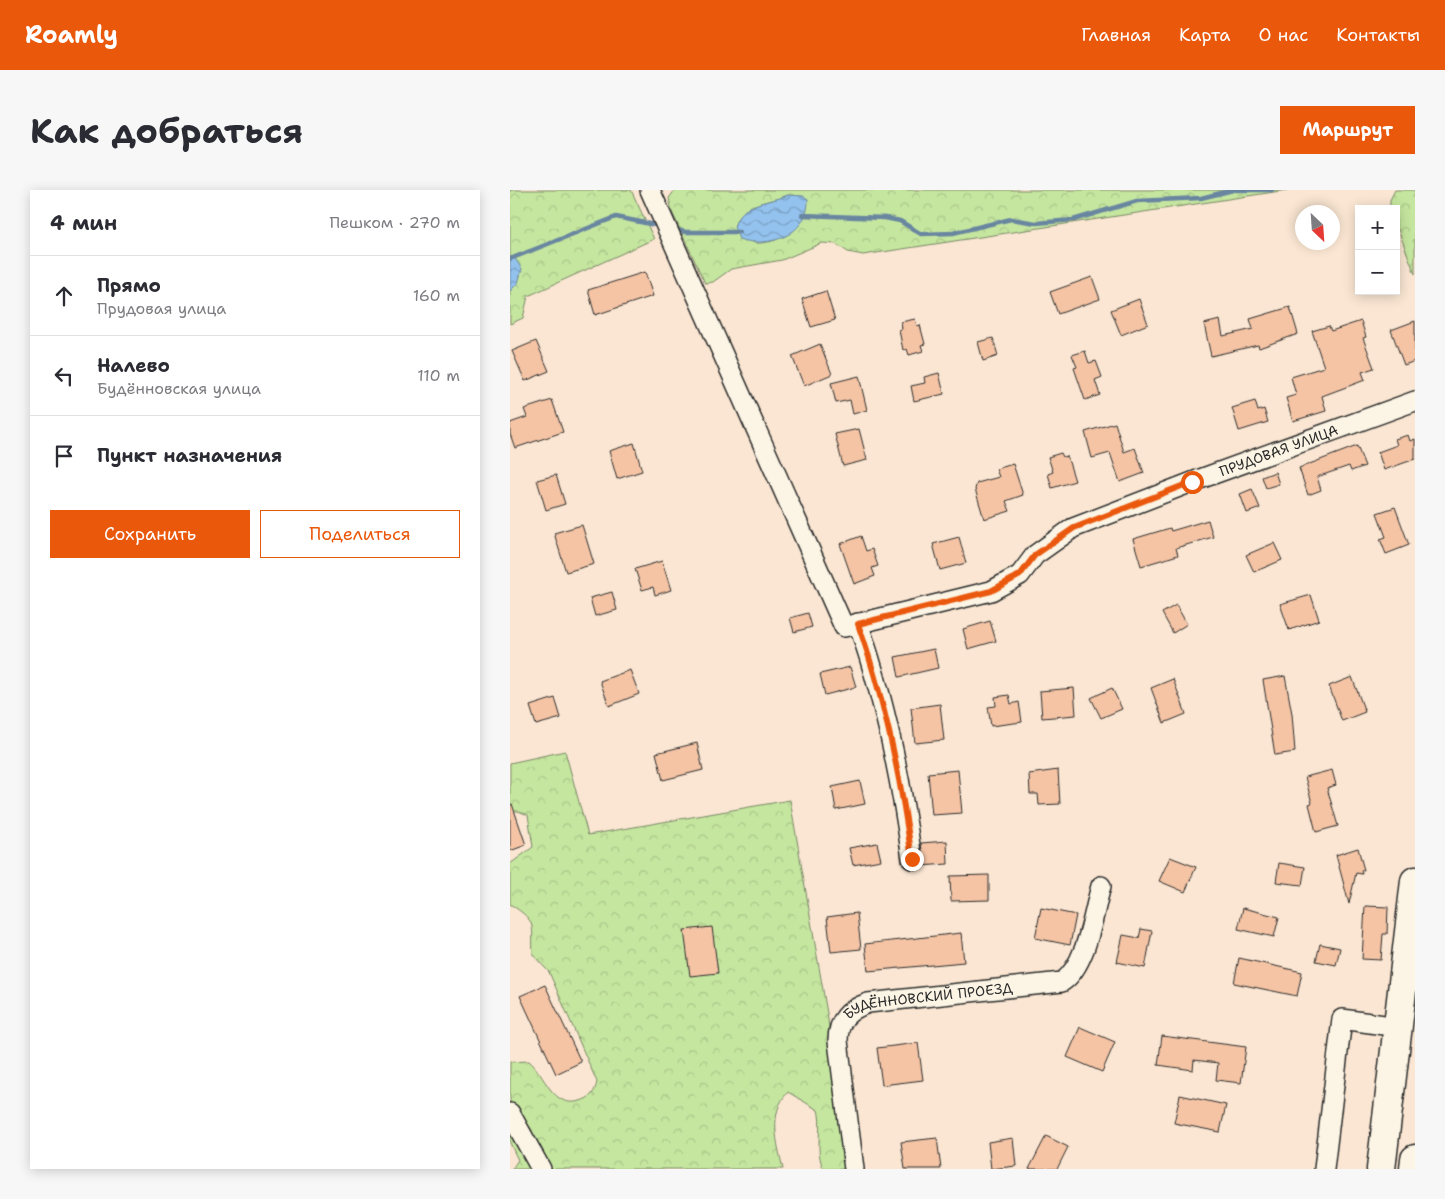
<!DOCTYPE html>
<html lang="ru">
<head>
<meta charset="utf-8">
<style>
  body { margin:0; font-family:"Shantell Sans",sans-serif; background:#f7f7f7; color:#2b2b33 }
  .controls { position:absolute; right:15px; top:15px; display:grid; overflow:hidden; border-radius:0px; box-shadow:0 2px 12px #0003 }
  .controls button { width:45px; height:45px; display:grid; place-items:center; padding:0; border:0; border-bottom:1px solid #e1e1e2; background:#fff; color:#2b2b33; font:25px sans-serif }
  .compass { position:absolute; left:785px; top:15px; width:45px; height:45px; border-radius:50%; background:#fff; box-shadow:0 2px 12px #0003; rotate:155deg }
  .stop { position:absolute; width:15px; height:15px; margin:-11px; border:4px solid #ea580c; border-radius:50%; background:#fff }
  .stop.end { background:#ea580c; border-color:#fff; box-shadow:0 1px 5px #0008 }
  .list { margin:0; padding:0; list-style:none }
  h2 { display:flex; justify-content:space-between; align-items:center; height:65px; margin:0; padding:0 20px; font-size:21px }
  h2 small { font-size:16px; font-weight:400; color:#7c7c81 }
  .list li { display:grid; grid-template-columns:32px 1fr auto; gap:15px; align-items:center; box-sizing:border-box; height:80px; padding:0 20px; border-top:1px solid #e1e1e2 }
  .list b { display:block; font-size:19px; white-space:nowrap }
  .list p { margin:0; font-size:16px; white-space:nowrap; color:#7c7c81 }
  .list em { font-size:16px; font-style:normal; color:#7c7c81 }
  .actions { display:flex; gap:10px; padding:15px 20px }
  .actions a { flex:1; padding:11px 0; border:1px solid #ea580c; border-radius:0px; text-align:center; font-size:18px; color:#ea580c }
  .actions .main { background:#ea580c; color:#fff }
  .icon { flex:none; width:28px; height:28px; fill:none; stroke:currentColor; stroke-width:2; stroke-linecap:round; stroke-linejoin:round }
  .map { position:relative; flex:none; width:905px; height:979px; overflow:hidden; border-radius:0px }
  header { display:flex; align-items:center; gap:30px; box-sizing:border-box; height:70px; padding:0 25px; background:#ea580c; color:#fff }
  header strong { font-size:24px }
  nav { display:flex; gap:28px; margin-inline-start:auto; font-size:18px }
  .intro { display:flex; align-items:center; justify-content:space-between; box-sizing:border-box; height:120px; padding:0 30px }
  h1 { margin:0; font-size:35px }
  .button { padding:12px 22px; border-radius:0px; background:#ea580c; color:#fff; font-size:18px; font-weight:700 }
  main { display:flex; gap:30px; padding:0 30px }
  aside { flex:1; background:#fff; border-radius:0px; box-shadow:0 2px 12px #0003 }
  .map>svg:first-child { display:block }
  .forest { fill:url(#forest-crowns); stroke:#788865; fill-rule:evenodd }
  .water { fill:url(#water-waves); stroke:#6986a0 }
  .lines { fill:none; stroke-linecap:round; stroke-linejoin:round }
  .stream { stroke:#6986a0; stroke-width:4.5 }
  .building { fill:#f5c4a5; stroke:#2b2b2b }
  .minor-casing { stroke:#2b2b2b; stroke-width:22 }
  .highway-casing { stroke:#2b2b2b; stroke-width:31 }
  .minor { stroke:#fcf5e5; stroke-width:19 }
  .highway { stroke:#fcf5e5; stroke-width:28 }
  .route { stroke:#ea580c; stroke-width:6 }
  .labels { text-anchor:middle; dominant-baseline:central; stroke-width:5; stroke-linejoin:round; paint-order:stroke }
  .street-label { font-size:14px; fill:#2b2b2b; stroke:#fcf5e5 }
</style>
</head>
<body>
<header>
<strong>Roamly</strong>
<nav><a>Главная</a><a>Карта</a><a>О нас</a><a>Контакты</a></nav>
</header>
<div class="intro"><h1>Как добраться</h1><a class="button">Маршрут</a></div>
<main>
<aside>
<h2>4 мин<small>Пешком · 270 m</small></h2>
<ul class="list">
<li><svg class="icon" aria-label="ahead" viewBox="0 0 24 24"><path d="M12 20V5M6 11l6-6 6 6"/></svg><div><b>Прямо</b><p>Прудовая улица</p></div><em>160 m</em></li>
<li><svg class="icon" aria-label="left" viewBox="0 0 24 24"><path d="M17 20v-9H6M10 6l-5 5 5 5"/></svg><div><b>Налево</b><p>Будённовская улица</p></div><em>110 m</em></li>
<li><svg class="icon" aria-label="arrive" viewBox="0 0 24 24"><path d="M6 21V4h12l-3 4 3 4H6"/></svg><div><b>Пункт назначения</b></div></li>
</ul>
<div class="actions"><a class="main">Сохранить</a><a>Поделиться</a></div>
</aside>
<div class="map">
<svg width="905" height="979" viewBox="0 0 905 979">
  <defs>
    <pattern id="forest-crowns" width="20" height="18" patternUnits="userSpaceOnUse" patternTransform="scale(1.25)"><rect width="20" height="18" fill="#c5e69f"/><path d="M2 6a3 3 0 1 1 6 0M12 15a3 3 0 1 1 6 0" fill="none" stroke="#a9c589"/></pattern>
    <pattern id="water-waves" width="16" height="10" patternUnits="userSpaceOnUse" patternTransform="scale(1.25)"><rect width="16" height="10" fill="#93c2ee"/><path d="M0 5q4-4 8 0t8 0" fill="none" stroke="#789ec1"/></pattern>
  </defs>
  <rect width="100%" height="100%" fill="#fae6d2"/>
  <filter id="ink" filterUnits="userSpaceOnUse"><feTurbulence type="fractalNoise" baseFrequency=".02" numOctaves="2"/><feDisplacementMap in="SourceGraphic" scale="10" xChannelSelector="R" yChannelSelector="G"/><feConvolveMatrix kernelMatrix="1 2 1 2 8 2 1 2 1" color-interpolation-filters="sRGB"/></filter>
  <g filter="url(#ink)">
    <g class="forest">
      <path d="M0,0H121L144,49L18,106L13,128L0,134V101L8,93L4,67H0Z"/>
      <path d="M165,0H777L353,65L338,62L326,54L312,53L272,70L221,79L203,92L195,93L162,22L159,8ZM278,5L266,50C242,56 241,54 224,37C231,12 258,13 278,5Z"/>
      <path d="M885,0H905V84L886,34V19L880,18V10Z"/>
      <path d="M55,561L78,645L280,610L318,829L335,979H314C304,962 313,938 308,920L278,902C258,923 267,953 273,979H2L8,970L0,953V872L19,871C35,884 42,919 70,911C81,908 85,902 87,892L39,782L23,765C21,734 29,733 0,714V674L23,657L18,625L8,621H0V573Z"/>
    </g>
    <g class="water">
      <path d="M278,5L293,6L298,9C299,45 259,59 229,49L224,37C232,11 257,14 278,5Z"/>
      <path d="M0,67H4L12,79L8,93L0,101Z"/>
    </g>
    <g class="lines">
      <g class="stream">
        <path d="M726,0H762"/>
        <path d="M292,25L375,28L390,31L411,44L443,43L501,29L526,33L563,30L627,11L691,8L723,0"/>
        <path d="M162,39L176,42H229"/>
        <path d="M0,69L106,27L150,36"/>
      </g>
    </g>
    <g class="building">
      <path d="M135,82L143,106L85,125L78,100Z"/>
      <path d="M582,87L590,109L548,124L540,102Z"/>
      <path d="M316,101L325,130L301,137L292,109Z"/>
      <path d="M629,109L638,134L611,145L601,120Z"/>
      <path d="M780,117L788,144L749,158L748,155L701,166L694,134L710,130L713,146L743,139L740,129Z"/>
      <path d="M405,129L407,136L410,135L415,154L411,155L413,161L399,165L397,159L393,160L389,140L392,139L391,132Z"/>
      <path d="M851,131L856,147L853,148L864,178L852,182L855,190L812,206L816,221L783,231L776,208L786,205L781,187L814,177L802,141L819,136L821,141Z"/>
      <path d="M905,131V171L894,175L881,140Z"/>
      <path d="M483,148L488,166L473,171L468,152Z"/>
      <path d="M26,151L39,181L15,191L2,161Z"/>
      <path d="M310,154L322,184L294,196L282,166Z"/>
      <path d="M575,161L579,173L586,171L592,187L585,190L590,205L575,210L564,178L567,177L562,165Z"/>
      <path d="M429,183L434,204L404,211L401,196L415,193L414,187Z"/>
      <path d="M349,186L357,220L343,224L340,210L326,213L321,193Z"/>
      <path d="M42,210L53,242L5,258L0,244V233L17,227L14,219Z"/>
      <path d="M745,211L748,221L754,219L758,232L729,241L722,218Z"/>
      <path d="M605,233L614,262L625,258L634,283L610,292L600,263L582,268L575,242Z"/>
      <path d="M349,239L357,270L333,276L325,244Z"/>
      <path d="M898,245L900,251L905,249V269L874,280L868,262L887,255L885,249Z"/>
      <path d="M124,253L132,281L107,289L99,261Z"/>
      <path d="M847,256L855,276L841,281L839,276L807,287L811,300L798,305L789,278Z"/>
      <path d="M551,263L553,267L557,266L565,291L542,298L538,284L543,282L538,267Z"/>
      <path d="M503,274L513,305L496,311L500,321L474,329L465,299L467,293L489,287L486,279Z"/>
      <path d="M765,282L769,294L756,298L752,287Z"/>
      <path d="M46,285L55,314L36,320L27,290Z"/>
      <path d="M742,299L750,318L737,323L730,304Z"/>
      <path d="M885,317L899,355L876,364L870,349L876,347L867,323Z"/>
      <path d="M698,330L703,347L666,358L668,365L631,376L623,349L660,338L661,341Z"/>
      <path d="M72,335L84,374L56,382L44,343Z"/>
      <path d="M351,346L356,361L362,359L368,376L362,378L365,386L344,394L330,354Z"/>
      <path d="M449,347L456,373L430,380L423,354Z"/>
      <path d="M764,353L772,370L744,382L736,365Z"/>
      <path d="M152,371L161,400L145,405L143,397L132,400L125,379Z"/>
      <path d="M102,402L107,420L85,426L80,408Z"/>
      <path d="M801,405L809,430L779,440L770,414Z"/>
      <path d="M666,415L677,434L663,443L652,423Z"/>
      <path d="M298,423L302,437L284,442L280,428Z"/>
      <path d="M480,431L486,451L458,459L453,439Z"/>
      <path d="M424,459L428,478L389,487L385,467Z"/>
      <path d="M340,477L346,497L315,505L310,484Z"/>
      <path d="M120,480L129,504L99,516L90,491Z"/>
      <path d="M775,486L782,524L785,562L765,565L753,490Z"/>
      <path d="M842,487L855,522L832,531L819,496Z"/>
      <path d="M663,489L676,524L654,533L641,498Z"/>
      <path d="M564,498L566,525L532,528L530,501Z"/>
      <path d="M602,498L612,519L591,528L581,508Z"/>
      <path d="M499,505L501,514L509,512L512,532L481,536L478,517L486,516L485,507Z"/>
      <path d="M45,508L51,528L26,535L20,516Z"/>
      <path d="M430,514L434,550L405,553L401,518Z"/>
      <path d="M187,553L193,580L153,590L146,563Z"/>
      <path d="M448,580L452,623L422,625L418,583Z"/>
      <path d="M548,580L550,614L529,615L528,604H520L519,584Z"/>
      <path d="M822,580L826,595L817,598L828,636L806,642L799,614L802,613L795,587Z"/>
      <path d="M350,591L355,614L326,620L322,597Z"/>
      <path d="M2,614L16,655L0,661V615Z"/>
      <path d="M437,651L438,674L410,676L413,668L411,653Z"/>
      <path d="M367,653L371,670L343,675L339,658Z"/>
      <path d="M848,658L854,680H851L852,684L846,683L839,714L826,665Z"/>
      <path d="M660,667L686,677L675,702L649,691Z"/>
      <path d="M769,673L795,677L792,695L766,692Z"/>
      <path d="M479,685V710L441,711L440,686Z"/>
      <path d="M855,716L878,717L877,744H873L871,770L852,769Z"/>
      <path d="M531,718L566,725L560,755L525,748Z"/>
      <path d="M733,718L769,727L764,747L728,739Z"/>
      <path d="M347,723L351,759L321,762L317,727Z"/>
      <path d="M202,737L208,783L180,786L174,740Z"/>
      <path d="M631,739L642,741L635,778L607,772L613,745L629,748Z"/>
      <path d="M451,743L454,772L358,781L355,754Z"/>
      <path d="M810,754L830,758L826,775L806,771Z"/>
      <path d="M729,768L792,782L787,806L724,793Z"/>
      <path d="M35,795L71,872L46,884L10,806Z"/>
      <path d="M570,837L605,852L592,882L557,867Z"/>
      <path d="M652,846L736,857L731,893L706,890L708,873L684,870L683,880L648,875Z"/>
      <path d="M408,853L413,890L372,895L367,858Z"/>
      <path d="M670,905L716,915L710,942L664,933Z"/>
      <path d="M536,946L558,957L547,979H519Z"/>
      <path d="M427,948L431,979H395L391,952Z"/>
      <path d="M503,948L506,976L481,979L478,952Z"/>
    </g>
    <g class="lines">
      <g class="minor-casing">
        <g id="minor">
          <path id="s1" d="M140,0L334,437L481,401L510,385L525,365L563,338L690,289L905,211"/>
          <path d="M348,433C375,510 391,589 402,669"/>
          <path d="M0,923L31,979"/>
          <path id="s2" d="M344,979L328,851C328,830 338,820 358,813L552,792C577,775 583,724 591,696"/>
          <path d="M814,979L832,829L888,837"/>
        </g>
      </g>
      <g class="highway-casing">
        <g id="highway">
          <path d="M871,979L905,691"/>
          <path d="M904,979L905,969"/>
        </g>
      </g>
      <use href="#minor" class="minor"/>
      <use href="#highway" class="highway"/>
    </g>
  </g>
  <g class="lines" filter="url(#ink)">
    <path class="route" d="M402,669C391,589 375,510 348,434L481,401L510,385L525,365L564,338L682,292"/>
  </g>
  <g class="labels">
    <g class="street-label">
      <text stroke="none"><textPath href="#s1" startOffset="954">ПРУДОВАЯ УЛИЦА</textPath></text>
      <text stroke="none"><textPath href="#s2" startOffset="241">БУДЁННОВСКИЙ ПРОЕЗД</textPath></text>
    </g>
  </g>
</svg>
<div class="controls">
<button>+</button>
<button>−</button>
</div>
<svg class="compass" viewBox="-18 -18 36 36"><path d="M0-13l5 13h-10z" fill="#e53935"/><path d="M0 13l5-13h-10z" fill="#7c7c81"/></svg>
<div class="stop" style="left:682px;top:292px"></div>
<div class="stop end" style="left:402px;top:669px"></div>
</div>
</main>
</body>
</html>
